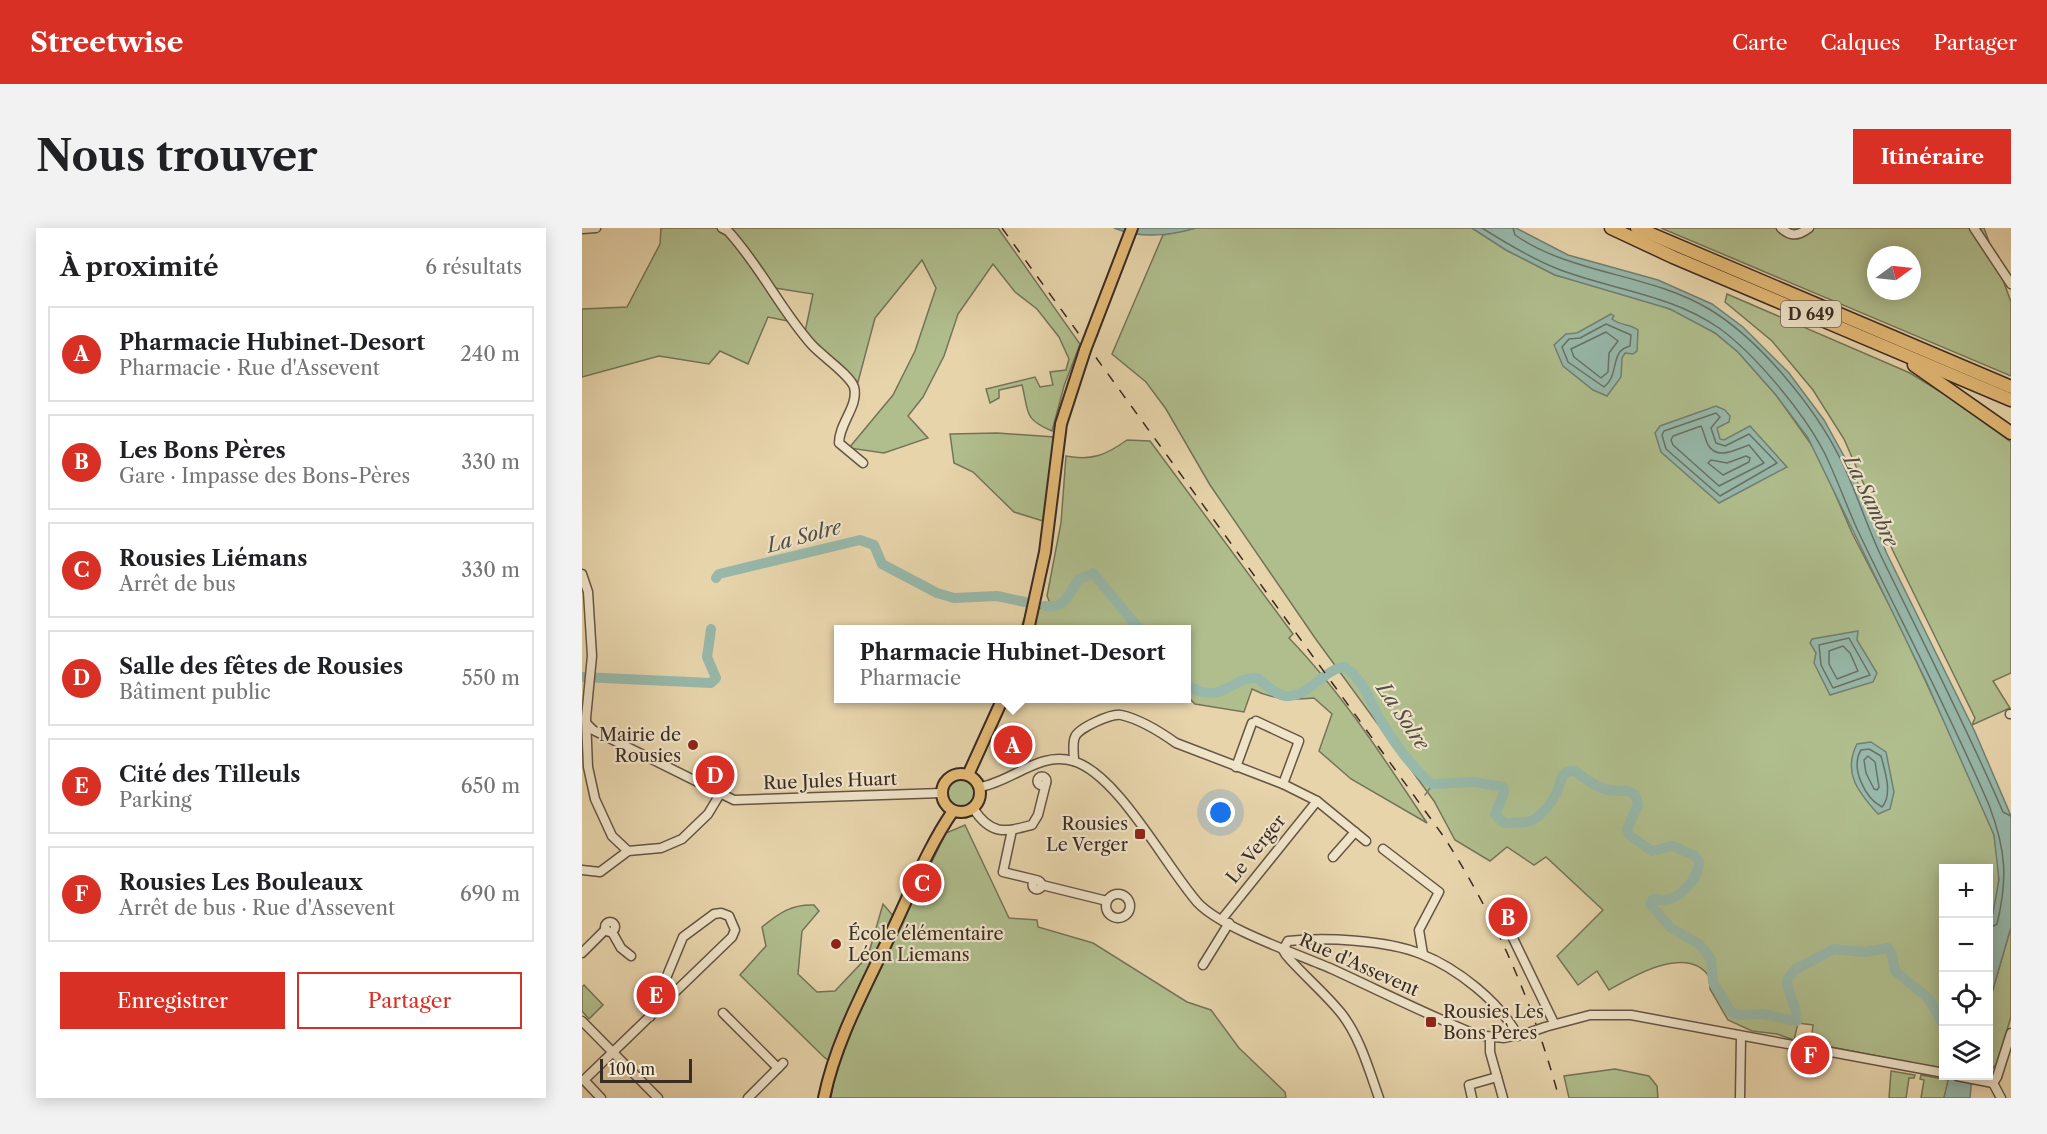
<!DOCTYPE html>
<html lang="fr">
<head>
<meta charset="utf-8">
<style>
  body { margin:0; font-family:"Libre Caslon Text",serif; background:#f2f2f2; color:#202124 }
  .controls { position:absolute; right:18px; bottom:18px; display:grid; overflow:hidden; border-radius:0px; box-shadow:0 3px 15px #0003 }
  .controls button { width:54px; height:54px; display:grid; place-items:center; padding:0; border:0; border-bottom:2px solid #e0e0e0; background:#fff; color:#202124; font:30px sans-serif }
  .compass { position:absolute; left:1285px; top:18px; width:54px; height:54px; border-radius:50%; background:#fff; box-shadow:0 3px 15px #0003; rotate:75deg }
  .scale { position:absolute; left:18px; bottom:15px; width:92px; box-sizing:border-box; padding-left:6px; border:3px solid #3a2b23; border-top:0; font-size:16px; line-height:21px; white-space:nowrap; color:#3a2b23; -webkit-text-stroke:4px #efe3c8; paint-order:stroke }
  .you { position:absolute; left:639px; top:585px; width:21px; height:21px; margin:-15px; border:4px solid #fff; border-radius:50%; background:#1a73e8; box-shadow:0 0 0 9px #1a73e833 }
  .badge { display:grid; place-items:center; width:39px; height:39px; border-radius:50%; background:#d93025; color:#fff; font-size:20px; font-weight:700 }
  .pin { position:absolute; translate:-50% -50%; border:3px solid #fff; box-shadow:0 2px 6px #0006 }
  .popup { position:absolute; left:252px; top:397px; width:357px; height:78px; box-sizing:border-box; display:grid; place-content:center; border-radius:0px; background:#fff; filter:drop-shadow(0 2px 4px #0005); font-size:20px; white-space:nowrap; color:#757577 }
  .popup b { font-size:22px; color:#202124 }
  .popup::after { content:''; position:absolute; left:50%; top:100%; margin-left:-12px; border:12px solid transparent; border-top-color:#fff }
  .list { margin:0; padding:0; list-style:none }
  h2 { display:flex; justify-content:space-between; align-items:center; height:78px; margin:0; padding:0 24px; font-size:26px }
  h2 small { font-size:20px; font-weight:400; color:#757577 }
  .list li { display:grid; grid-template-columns:39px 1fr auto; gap:18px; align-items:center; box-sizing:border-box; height:96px; margin:0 12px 12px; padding:0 12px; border:2px solid #e0e0e0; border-radius:0px }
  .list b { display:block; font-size:22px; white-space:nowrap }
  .list p { margin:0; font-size:20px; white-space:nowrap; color:#757577 }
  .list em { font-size:20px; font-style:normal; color:#757577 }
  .actions { display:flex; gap:12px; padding:18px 24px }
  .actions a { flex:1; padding:14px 0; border:2px solid #d93025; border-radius:0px; text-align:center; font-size:21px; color:#d93025 }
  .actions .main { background:#d93025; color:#fff }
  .icon { flex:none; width:33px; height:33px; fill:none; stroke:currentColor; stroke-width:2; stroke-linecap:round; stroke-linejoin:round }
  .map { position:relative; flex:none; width:1429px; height:870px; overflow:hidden; border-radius:0px }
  header { display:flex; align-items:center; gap:36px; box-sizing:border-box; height:84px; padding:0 30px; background:#d93025; color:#fff }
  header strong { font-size:28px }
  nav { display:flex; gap:33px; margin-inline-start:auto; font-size:21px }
  .intro { display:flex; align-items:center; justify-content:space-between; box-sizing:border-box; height:144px; padding:0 36px }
  h1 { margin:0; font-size:42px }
  .button { padding:15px 27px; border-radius:0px; background:#d93025; color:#fff; font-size:21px; font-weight:700 }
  main { display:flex; gap:36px; padding:0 36px }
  aside { flex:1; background:#fff; border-radius:0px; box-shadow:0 3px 15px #0003 }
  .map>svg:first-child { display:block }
  .green { fill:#b0be8d; stroke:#757458; stroke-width:1.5; fill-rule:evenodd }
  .water { fill:#97b8aa; stroke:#728074; stroke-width:1.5 }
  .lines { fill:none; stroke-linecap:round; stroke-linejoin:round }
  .shore { stroke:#687266; stroke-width:1.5 }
  .stream { stroke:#728074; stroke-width:1.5 }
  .river { stroke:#97b8aa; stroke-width:10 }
  .minor-casing { stroke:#655545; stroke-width:11 }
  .major-casing { stroke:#3a2b23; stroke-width:14 }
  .highway-casing { stroke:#3a2b23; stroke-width:15 }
  .minor { stroke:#efe3c8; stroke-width:8 }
  .major { stroke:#e4ba76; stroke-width:10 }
  .highway { stroke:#e4ba76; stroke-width:12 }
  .rail { stroke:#3a2b23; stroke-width:1.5; stroke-dasharray:10 10; stroke-linecap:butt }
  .minor-bridge-casing { stroke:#655545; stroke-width:11; stroke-linecap:butt }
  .major-bridge-casing { stroke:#3a2b23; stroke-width:14; stroke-linecap:butt }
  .minor-bridge { stroke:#efe3c8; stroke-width:8 }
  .major-bridge { stroke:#e4ba76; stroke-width:10 }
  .poi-dot { fill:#8f2418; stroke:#efe3c8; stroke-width:2 }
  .labels { text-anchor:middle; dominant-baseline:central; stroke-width:4.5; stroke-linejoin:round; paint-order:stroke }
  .shield { fill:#efe3c8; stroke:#706254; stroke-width:1.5 }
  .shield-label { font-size:16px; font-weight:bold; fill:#3a2b23 }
  .poi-label { font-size:18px; fill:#3a2b23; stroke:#efe3c8; text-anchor:end }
  .street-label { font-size:18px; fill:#3a2b23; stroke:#efe3c8 }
  .water-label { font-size:20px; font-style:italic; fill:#514e45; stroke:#efe3c8 }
</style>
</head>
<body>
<header>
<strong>Streetwise</strong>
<nav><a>Carte</a><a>Calques</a><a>Partager</a></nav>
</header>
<div class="intro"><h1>Nous trouver</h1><a class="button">Itinéraire</a></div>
<main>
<aside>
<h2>À proximité<small>6 résultats</small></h2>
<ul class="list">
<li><span class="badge">A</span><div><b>Pharmacie Hubinet-Desort</b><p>Pharmacie · Rue d'Assevent</p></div><em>240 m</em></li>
<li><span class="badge">B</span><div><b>Les Bons Pères</b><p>Gare · Impasse des Bons-Pères</p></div><em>330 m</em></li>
<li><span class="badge">C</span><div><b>Rousies Liémans</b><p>Arrêt de bus</p></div><em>330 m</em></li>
<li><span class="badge">D</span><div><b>Salle des fêtes de Rousies</b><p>Bâtiment public</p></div><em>550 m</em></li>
<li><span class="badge">E</span><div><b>Cité des Tilleuls</b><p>Parking</p></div><em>650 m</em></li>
<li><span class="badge">F</span><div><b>Rousies Les Bouleaux</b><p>Arrêt de bus · Rue d'Assevent</p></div><em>690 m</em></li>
</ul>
<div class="actions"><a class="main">Enregistrer</a><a>Partager</a></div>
</aside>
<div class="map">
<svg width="1429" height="870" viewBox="0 0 1429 870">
  <rect width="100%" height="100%" fill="#e7d4ab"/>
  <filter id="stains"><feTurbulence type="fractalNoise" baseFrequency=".00333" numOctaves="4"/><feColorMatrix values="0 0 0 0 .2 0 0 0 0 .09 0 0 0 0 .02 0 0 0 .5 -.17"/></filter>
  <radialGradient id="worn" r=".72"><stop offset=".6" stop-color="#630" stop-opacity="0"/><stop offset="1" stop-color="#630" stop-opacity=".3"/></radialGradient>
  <g class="green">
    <path d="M79,0H416L498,116L482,158L470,203C441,191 447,184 440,157L417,162V170L408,175L404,161L453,149L458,159L471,157L468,144L484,142L487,131L477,109L455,81L433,64L411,36L376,86L362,128L341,169L326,188L346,210L302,225L267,220L311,167L333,123L354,60L340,32L293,90L276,154L245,130L223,104L231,66L193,60L206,93L186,89L166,136L138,123L127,136L77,128L0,149V81L45,79L78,16Z"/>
    <path d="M614,0H890L924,22L973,47L1056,69L1101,86L1133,105L1156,124L1194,167L1236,226L1270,305L1316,394L1402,579L1412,607L1417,641L1416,666L1407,706L1406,640H1362L1361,841L1229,815L1231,797L1216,795L1212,812L1195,806L1170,803L1146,792L1128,761V750C1107,715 1051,748 1027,762L1015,743L996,757L975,728L1021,682L964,629L952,637L925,619L908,633L873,612L852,573L733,410L628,257L584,181L564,154L530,126L581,7Z"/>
    <path d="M1079,0H1402L1429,74V148ZM1294,27H1330V63H1294Z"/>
    <path d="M1145,66L1328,145L1362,166L1429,214V445L1411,453L1428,480L1390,497L1393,490L1311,323L1262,211L1231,162L1190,113L1143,74Z"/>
    <path d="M415,205L472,209L461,293L432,284L391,244L372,235L368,206Z"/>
    <path d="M545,212L568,213L711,406L707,410C760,465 803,532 845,595L769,551L737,523L750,486L732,470C709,472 691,472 670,461L662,484L613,476L605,468V402H438L447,378L471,382L465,368L479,295L484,228C510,233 524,227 545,212Z"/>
    <circle cx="379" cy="565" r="14"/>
    <path d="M383,597L427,690L455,692L456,699L511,715L605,774L629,782L657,820L703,864L704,870H249L254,837L243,830L158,747L184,718L180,699C197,685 210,676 232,677L237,683L220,703L216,746L235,764L253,763L286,728L301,676L319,697L364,605Z"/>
    <path d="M1429,699V789L1415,835L1407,845V775Z"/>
    <path d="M2,757L21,777L7,791L0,783V759Z"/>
    <path d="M1033,841L1067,848L1075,858L1076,870H987L982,848Z"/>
    <path d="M1309,843L1333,847L1332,850H1327L1324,870H1307Z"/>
    <path d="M1339,847L1367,852L1362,870H1339L1342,852L1338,851Z"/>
  </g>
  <g class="water">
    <path d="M532,0H614C587,8 559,11 532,0Z"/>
    <path d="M890,0H934L986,27L1076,52L1130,76L1161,99L1207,145L1242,192L1273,248L1305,326L1393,504L1429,588V699L1407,775V706L1417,652L1412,607L1344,453L1226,210L1194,167L1156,124L1133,105L1088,81L973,47L924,22Z"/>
    <path d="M1029,86L1032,88L1030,91C1039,98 1048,96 1056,102L1055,123L1051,126L1043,125L1040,130L1039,149L1025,168L1011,162L981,138L972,117L984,106L995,105Z"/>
    <path d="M1134,178L1143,182L1148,188L1147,194L1135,200L1138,211L1142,212L1168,198L1205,239L1137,275L1079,224L1073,205L1078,198Z"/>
    <path d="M1276,403L1275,412L1295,445L1291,454L1248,467L1232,435L1234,425L1228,415L1230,411Z"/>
    <path d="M1289,514L1304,524L1312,564L1308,581L1296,586C1277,565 1260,545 1275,516Z"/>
    <path d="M1367,848H1390L1388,870H1362Z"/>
  </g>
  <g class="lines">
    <g class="shore">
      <path d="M900,0C924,15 950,31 976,41C1030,62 1088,66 1137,100C1173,126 1222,185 1242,224C1255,250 1264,277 1276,303C1320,395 1367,484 1407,577C1424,622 1426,650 1415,696L1406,701"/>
      <path d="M931,0L933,7C991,47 1067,45 1127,81C1177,111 1232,178 1258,230C1274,262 1284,297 1300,330C1341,414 1384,498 1421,584L1429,588"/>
      <path d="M1024,96L1049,107L1048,118C1027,123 1038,147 1022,159L986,134L980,119L987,111L998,110Z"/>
      <path d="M1024,104L1036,113L1027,125L1026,144L1019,150L992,129L989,121Z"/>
      <path d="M1134,185L1138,189L1129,200L1134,215L1143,218L1167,206L1195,235L1138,268L1084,221L1080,207L1082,203Z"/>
      <path d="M1119,198C1122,204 1123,211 1126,217C1136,233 1154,221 1167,217L1182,235L1137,258L1091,217L1089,212L1091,208Z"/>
      <path d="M1164,228L1168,230L1167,234L1141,247L1126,235L1129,232L1145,235Z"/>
      <path d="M1267,410L1288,447L1251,460L1239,437L1237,417Z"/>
      <path d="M1261,418L1268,425L1276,443L1255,451L1247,436V423Z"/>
      <path d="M1287,521L1299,528C1303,543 1311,567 1300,579C1283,570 1268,540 1279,522Z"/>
      <path d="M1286,528L1293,534L1297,559L1295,562L1292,561L1284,545L1282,532Z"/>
    </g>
    <path class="stream" d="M843,567L851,556"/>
    <g class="river">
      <path d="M134,350L137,346L278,312L292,317L300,336L355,365L372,370L415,368L443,374"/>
      <path d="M463,378C483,382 487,366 496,352L511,345L558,402"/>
      <path d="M0,449L129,455L134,450L125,429L129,401"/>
      <path d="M605,457C639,479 648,449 675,450C683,455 690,464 699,467C723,475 741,440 763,439C783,453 790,478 802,498C814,517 829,538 846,553L851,556L892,554L921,559L922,565L913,586L922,595C931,594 944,596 951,592C960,587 970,574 974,566C980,556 976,542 993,543C1002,550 1015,560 1026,562C1040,565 1053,557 1056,577L1045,601L1047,607L1070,623L1091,618L1113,628L1117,634C1117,650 1098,672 1081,672C1078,672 1075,671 1071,671L1068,676L1089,700L1117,716L1129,731L1131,754L1149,784L1157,787L1181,786L1215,793L1214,784L1205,756L1206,750L1214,741L1252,721L1283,724L1306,720L1310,727L1313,743L1347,771L1362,798"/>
    </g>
    <g class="minor-casing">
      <g id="minor">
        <path d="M140,0L146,3C179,39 198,81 230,117C240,128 268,147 272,159C277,178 257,195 257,215L281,235"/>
        <path d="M1199,0C1209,9 1216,8 1227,0"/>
        <path d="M1392,0L1429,56"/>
        <path d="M0,1L14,0"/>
        <path d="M0,346L6,364L10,428L4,490L6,539L13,571L30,608L46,623"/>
        <path d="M1428,486H1429"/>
        <path d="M674,493L717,513L701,556"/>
        <path d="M5,496L11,502L152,572L360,565"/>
        <path d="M492,533C492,526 490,515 493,509C496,500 530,485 539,487C557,491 580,505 594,515L701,556L735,573L640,691"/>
        <path d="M654,539L670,495"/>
        <circle cx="460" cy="553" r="4.5"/>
        <path d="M398,559C430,554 457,523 491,533C536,546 584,639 616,675C641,701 716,726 750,741C798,763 846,787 895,807L922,810L949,804"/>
        <path d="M735,573L784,613"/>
        <path d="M391,580C409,608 423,604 450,597L456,587L464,555"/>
        <path d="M430,602L421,644L454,652"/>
        <path d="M801,621L857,664L837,702L841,726"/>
        <path d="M751,629L773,604"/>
        <path d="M0,642L18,644L46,623L79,620L100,611L126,586L138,566"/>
        <circle cx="455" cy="657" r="4.5"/>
        <path d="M460,657L525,673"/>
        <circle cx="536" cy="678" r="12"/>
        <path d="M936,690L928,704L972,795"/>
        <circle cx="28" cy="699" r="5"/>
        <path d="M30,704L39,720L49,728"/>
        <path d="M0,725L24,701"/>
        <path d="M621,737L647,695"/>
        <path d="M141,785L196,840"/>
        <path d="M0,793L76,870"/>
        <path d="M963,799L1008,787H1049L1362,845"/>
        <path d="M908,810V824L921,870"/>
        <path d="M1375,848L1411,855"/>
        <path d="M1411,855L1415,849L1429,805"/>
        <path d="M1411,855L1419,870"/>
        <path d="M19,870L2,852L150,709L153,702L147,688L139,685L132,686L101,709L68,789"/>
        <path d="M166,870L201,835"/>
        <path d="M797,870C787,842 778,809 759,785C742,764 721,747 704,727L701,722L706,713C742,709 805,712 839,726C875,740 918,774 936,808"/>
        <path d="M890,870L887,857L915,849"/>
        <path d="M1158,870L1159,808"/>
      </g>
    </g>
    <g class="major-casing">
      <g id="major">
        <path d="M510,104L550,0"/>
        <path d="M446,402L463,324L479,196L503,122"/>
        <circle cx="379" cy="565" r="19"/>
        <path d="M386,547L421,470"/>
        <path d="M242,870C254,811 286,755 311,701C330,661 346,619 371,583"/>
      </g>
    </g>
    <g class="highway-casing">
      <g id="highway">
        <path d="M1029,0L1091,29L1429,172"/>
        <path d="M1055,0L1429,159"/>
        <path d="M1332,137L1429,205"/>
      </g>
    </g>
    <use href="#minor" class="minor"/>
    <use href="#major" class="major"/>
    <use href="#highway" class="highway"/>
    <path class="rail" d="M420,0L862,609C914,690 952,777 977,870"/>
    <g class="minor-bridge-casing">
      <path id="minor-bridge" d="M949,804L963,799"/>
    </g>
    <g class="major-bridge-casing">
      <path id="major-bridge" d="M503,122L510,104"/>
    </g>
    <use href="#minor-bridge" class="minor-bridge"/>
    <use href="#major-bridge" class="major-bridge"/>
  </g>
  <g class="poi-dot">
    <circle cx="111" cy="517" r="6"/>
    <rect x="552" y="600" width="12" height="12" rx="3"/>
    <circle cx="254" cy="716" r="6"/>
    <rect x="843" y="788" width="12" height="12" rx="3"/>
  </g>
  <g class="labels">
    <rect class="shield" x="1199" y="73" width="60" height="26" rx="4.5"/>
    <g class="shield-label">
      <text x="1229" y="86">D 649</text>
    </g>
    <g class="poi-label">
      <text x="99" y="507">Mairie de<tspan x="99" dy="21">Rousies</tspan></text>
      <text x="546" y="596">Rousies<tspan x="546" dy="21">Le Verger</tspan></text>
      <text x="266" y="706" text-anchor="start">École élémentaire<tspan x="266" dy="21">Léon Liemans</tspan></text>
      <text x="861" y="784" text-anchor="start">Rousies Les<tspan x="861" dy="21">Bons Pères</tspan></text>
    </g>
    <g class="street-label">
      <text transform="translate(248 553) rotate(-2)">Rue Jules Huart</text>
      <text transform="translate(674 621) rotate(-51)">Le Verger</text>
      <text transform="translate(777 737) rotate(24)">Rue d'Assevent</text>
    </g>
    <g class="water-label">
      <text transform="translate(1289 273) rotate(64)">La Sambre</text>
      <text transform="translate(222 308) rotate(-15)">La Solre</text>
      <text transform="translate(821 488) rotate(56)">La Solre</text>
    </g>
  </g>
  <rect width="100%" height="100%" filter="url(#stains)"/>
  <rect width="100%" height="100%" fill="url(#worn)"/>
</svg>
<div class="controls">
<button>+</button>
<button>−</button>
<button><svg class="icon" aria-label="locate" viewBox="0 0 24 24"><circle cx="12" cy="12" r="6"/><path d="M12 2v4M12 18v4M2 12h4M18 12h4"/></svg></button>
<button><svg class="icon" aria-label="layers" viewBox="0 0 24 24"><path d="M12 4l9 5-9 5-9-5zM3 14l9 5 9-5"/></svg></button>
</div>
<svg class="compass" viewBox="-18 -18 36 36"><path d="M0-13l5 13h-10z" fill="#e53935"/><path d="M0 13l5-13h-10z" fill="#757577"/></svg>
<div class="scale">100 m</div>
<div class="you"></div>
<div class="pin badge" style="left:431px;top:517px">A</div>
<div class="popup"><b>Pharmacie Hubinet-Desort</b>Pharmacie</div>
<div class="pin badge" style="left:926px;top:689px">B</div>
<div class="pin badge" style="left:340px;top:655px">C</div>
<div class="pin badge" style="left:133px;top:547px">D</div>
<div class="pin badge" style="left:74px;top:767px">E</div>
<div class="pin badge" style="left:1228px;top:827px">F</div>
</div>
</main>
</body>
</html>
